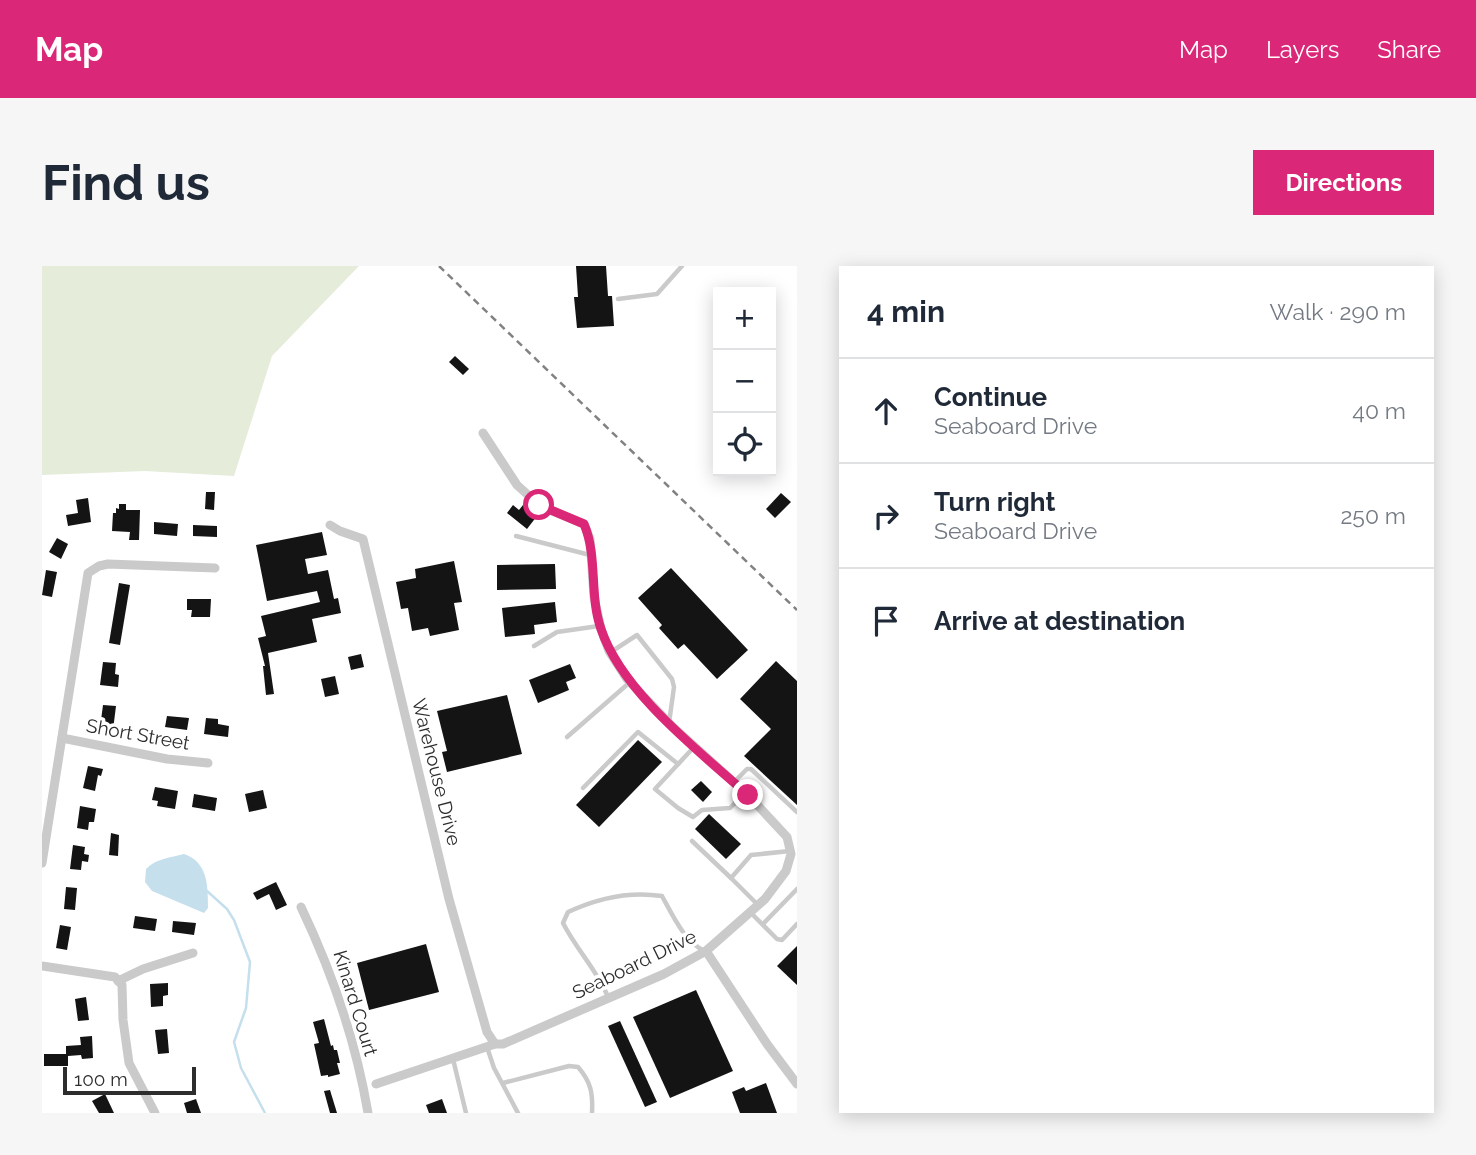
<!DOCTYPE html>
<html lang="en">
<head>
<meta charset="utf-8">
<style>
  body { margin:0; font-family:Raleway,sans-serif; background:#f6f6f7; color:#1f2937 }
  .controls { position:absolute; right:21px; top:21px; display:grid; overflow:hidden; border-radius:0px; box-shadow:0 4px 18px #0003 }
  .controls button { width:63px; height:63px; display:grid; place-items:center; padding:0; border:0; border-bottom:2px solid #e0e1e3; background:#fff; color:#1f2937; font:35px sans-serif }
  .scale { position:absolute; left:21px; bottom:18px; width:133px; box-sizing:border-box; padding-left:7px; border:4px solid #2d2d2d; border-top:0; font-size:19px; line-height:24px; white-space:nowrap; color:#2d2d2d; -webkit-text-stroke:5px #fff; paint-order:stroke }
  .stop { position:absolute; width:21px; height:21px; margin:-16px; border:5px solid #db2777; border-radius:50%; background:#fff }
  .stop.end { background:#db2777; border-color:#fff; box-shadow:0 2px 7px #0008 }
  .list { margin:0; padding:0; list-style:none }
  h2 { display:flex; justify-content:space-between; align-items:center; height:91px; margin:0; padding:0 28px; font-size:30px }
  h2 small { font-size:23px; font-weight:400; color:#747a83 }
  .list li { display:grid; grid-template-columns:46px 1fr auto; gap:21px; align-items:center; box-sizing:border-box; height:105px; padding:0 28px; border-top:2px solid #e0e1e3 }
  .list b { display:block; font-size:26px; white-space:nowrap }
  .list p { margin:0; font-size:23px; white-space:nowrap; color:#747a83 }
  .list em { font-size:23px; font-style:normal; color:#747a83 }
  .icon { flex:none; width:38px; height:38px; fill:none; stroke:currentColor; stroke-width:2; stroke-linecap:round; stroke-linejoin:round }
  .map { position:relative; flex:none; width:755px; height:847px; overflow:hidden; border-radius:0px }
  header { display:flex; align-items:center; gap:42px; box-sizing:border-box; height:98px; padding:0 35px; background:#db2777; color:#fff }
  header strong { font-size:33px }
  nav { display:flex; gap:38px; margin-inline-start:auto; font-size:24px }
  .intro { display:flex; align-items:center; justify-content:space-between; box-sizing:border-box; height:168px; padding:0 42px }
  h1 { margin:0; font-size:49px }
  .button { padding:18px 32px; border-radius:0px; background:#db2777; color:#fff; font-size:24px; font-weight:700 }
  main { display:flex; gap:42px; padding:0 42px }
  aside { flex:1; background:#fff; border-radius:0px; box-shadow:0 4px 18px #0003 }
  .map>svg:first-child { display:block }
  .green { fill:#e5ecda }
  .water { fill:#c5dfed }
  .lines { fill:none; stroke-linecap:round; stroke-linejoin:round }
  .stream { stroke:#c5dfed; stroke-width:2.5 }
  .building { fill:#141414 }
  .lane { stroke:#cacaca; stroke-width:4.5 }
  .street { stroke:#cacaca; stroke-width:9 }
  .rail { stroke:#828282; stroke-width:2.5; stroke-dasharray:7 5; stroke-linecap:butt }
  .route { stroke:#db2777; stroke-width:9 }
  .labels { text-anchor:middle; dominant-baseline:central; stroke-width:7; stroke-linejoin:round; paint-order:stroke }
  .street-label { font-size:19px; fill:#2d2d2d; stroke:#fff }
</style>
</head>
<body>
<header>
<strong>Map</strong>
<nav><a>Map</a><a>Layers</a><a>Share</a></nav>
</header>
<div class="intro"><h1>Find us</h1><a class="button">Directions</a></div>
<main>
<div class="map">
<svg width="755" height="847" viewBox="0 0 755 847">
  <rect width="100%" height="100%" fill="#fff"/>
  <path class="green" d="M0,0H317L230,90L192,210L103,205L0,209Z"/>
  <path class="water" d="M142,588C166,596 166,620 166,642L162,647L110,625L103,616L104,603C115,592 128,592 142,588Z"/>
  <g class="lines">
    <path class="stream" d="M165,625L185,643L192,654L208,696L204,742L192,776L199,802L223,847"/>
  </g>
  <g class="building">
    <path d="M534,0H564L566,30H570L572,60L535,62L532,31H536Z"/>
    <path d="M413,90L427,103L421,109L407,96Z"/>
    <path d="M164,226H173L172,244L163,243Z"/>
    <path d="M739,227L749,236L733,252L724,243Z"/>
    <path d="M46,232L49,256L26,260L24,249L36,247L34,234Z"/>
    <path d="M77,238H84V244H98L97,274H87L88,266L70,265L71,247H74V242L77,243Z"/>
    <path d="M471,239L477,244L481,239L495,250L485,263L465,247Z"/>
    <path d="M112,256L136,258L135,270L112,268Z"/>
    <path d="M151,259L175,260V271L151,270Z"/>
    <path d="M280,266L285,289L263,293L266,308L286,304L292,333L296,332L299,347L270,353L275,376L226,387L232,428L224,429L221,400H223L216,372L224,370L219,350L278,336L275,325L225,335L214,279Z"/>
    <path d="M15,272L26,278L19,293L7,286Z"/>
    <path d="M412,295L420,336L412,337L417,364L388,370L386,362L370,365L366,342L359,343L354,316L374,312L373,303Z"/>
    <path d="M513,298L514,323L455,324V299Z"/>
    <path d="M629,302L706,384L675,413L642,378L636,383L617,362L620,359L596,332Z"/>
    <path d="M4,304L15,306L10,331L0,329Z"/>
    <path d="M77,317L88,319L78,379L67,377Z"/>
    <path d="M145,333H169L168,351H149L150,344H145Z"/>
    <path d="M513,336L515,356L492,359L493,368L463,371L460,342Z"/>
    <path d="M319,388L322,401L309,404L306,391Z"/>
    <path d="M734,395L755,415V539L702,490L729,463L698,433Z"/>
    <path d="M61,396L74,397L73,408L77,409L76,421L58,419Z"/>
    <path d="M528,398L534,412L524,416L527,424L496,437L487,414Z"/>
    <path d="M293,410L297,428L283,431L279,413Z"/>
    <path d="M465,429L480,488L405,506L400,486L405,485L395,445Z"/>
    <path d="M61,439L74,440L71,464L58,462Z"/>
    <path d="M125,450L147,452L145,464L123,461Z"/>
    <path d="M164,452L176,453V458L187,460L186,471L162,468Z"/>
    <path d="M596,474L620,496L557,561L534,539Z"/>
    <path d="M46,500L61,503L59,510L56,509L53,525L41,522Z"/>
    <path d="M659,515L670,526L661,536L649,524Z"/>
    <path d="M113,521L136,525L133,543L115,540L116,535L110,534Z"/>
    <path d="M221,524L225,542L207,546L203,528Z"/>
    <path d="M152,528L175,532L173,545L150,541Z"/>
    <path d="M38,540L54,543L52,556H47L46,564L35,562Z"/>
    <path d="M667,548L699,578L684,593L653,563Z"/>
    <path d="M69,567L77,569L76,590L67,589Z"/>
    <path d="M31,579L43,581L42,588L47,589L46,596L40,595L39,604L28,603Z"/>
    <path d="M234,616L245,639L234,644L227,628L215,634L211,627Z"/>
    <path d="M24,621L35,622L33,644L22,643Z"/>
    <path d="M93,650L115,653L113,665L91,662Z"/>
    <path d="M131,655L154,657L152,669L130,666Z"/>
    <path d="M18,659L29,661L25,684L14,682Z"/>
    <path d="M384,678L397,726L327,744L315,697Z"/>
    <path d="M755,680V719L735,700Z"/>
    <path d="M126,717V729L121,730V740L109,741L108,718Z"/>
    <path d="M654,724L691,805L628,832L591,751Z"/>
    <path d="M44,731L47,754L36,755L33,733Z"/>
    <path d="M282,753L289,780L291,779L292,784H295L298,797H295L298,808L286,811V809L279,810L272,778L277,777L271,756Z"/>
    <path d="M578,755L615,836L603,841L566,760Z"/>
    <path d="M125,763L127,787L116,788L113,764Z"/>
    <path d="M50,770L51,792L40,793L39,789L26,790V800H2V788H24V780L39,779L38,771Z"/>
    <path d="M724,817L735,847H698L690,826L702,821L704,825Z"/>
    <path d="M288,824L295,847H288L282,825Z"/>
    <path d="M63,828L72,847H57L50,835Z"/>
    <path d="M154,833L159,847H145L142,837Z"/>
    <path d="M400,833L405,847H387L384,839Z"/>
  </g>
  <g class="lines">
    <g class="lane">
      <path d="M576,33L615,28L640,0"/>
      <path d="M474,270L548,289"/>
      <path d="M492,380L515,366L557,360"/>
      <path d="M569,386L595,369L630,413L632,421L627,457"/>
      <path d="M525,471L587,417"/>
      <path d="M652,481L613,523L636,542L651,551L660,544L688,542L703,527"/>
      <path d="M692,516L705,503H709L755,546"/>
      <path d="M541,522L596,466L636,498"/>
      <path d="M650,575L689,612"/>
      <path d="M715,638L689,612L709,589L748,585"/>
      <path d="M709,647L735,673L740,674L755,658"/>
      <path d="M721,658L755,623"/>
      <path d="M566,731C555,704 534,683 521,657L526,646C556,632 587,625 620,630C630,648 643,677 663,685"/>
      <path d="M445,781L452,802L476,847"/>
      <path d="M411,793L424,847"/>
      <path d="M461,817L527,800L536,801C549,816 551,827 550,847"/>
    </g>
    <g class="street">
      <path d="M288,259L298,265L321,273L407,633L445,766L453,778"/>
      <path d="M20,472L125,493L166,497"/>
      <path d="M0,597L46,307L57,300L66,298L173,302"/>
      <path d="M259,641C290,706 314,776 326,847"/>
      <path d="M664,685L725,778L755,818"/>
      <path d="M0,700L73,711L80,719L81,754L87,797L113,847"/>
      <path d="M76,715L101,703L151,687"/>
      <path d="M334,818L453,778H461L622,708L664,685L723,633L744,605L749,588L745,571L706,529L631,461L585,413L567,385L559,363L552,331L548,273L542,258L497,239L475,219L441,167"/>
    </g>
    <path class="rail" d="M397,0L755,344"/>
  </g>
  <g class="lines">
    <path class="route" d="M497,239L542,258C556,291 547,329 559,363C580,426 657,485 706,529"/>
  </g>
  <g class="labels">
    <g class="street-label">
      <text transform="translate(96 468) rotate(10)">Short Street</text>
      <text transform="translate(395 506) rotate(76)">Warehouse Drive</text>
      <text transform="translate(592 698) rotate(-26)">Seaboard Drive</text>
      <text transform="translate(314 737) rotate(73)">Kinard Court</text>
    </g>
  </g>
</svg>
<div class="controls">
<button>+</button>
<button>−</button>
<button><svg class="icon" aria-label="locate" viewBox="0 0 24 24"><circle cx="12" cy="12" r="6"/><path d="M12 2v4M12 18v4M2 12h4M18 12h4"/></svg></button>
</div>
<div class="scale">100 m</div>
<div class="stop" style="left:497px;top:239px"></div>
<div class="stop end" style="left:706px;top:529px"></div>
</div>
<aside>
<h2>4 min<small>Walk · 290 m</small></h2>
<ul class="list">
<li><svg class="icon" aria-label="ahead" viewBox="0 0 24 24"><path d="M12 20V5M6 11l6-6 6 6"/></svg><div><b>Continue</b><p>Seaboard Drive</p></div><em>40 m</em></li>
<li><svg class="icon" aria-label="right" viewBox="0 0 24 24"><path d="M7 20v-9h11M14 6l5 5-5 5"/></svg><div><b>Turn right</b><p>Seaboard Drive</p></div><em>250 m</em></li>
<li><svg class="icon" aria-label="arrive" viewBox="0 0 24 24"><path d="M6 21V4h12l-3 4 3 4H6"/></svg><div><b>Arrive at destination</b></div></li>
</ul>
</aside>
</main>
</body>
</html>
